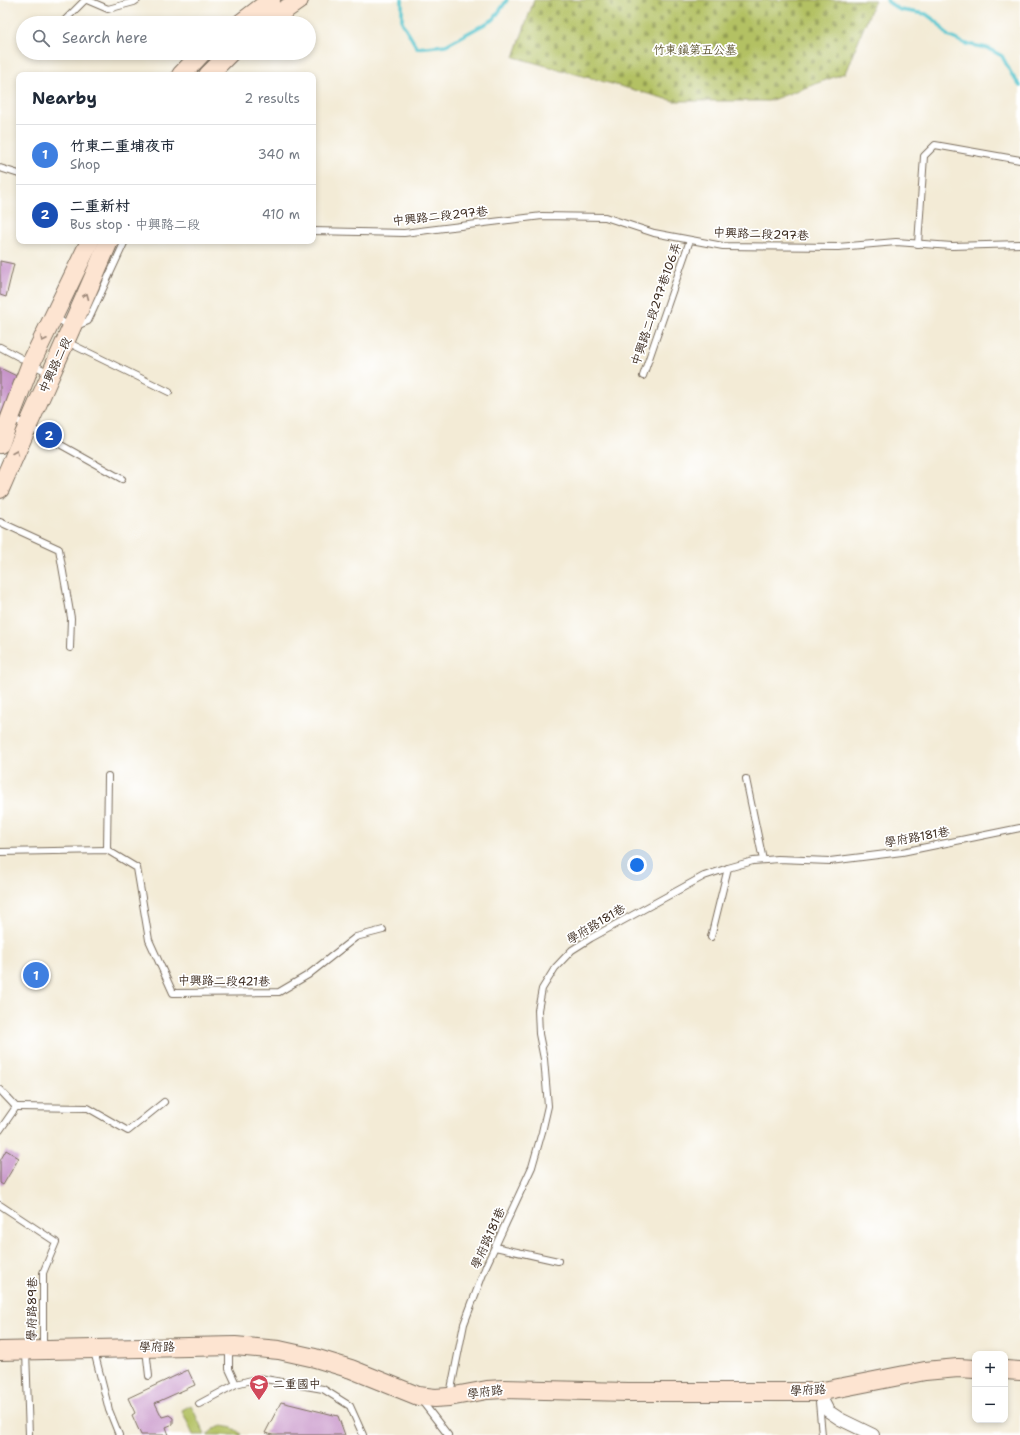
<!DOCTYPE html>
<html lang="en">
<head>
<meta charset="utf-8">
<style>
  body { margin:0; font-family:"Shantell Sans","LXGW WenKai TC",sans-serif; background:#f2f2f3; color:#1f2937 }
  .controls { position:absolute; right:12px; bottom:12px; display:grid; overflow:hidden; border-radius:8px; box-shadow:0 2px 6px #0003 }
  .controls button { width:36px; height:36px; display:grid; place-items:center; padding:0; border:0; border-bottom:1px solid #e0e1e3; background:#fff; color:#1f2937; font:20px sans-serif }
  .you { position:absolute; left:637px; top:865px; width:14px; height:14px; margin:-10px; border:3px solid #fff; border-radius:50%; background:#1a73e8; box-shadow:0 0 0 6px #1a73e833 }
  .badge { display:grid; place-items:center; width:26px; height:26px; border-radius:50%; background:#d1495b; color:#fff; font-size:13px; font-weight:700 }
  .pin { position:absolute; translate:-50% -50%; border:2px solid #fff; box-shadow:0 1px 4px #0006 }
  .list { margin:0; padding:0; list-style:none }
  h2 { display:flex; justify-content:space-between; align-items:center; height:52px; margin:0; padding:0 16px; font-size:17px }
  h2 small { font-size:13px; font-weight:400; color:#747a83 }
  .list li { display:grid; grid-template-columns:26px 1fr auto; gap:12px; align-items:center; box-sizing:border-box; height:60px; padding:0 16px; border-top:1px solid #e0e1e3 }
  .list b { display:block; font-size:15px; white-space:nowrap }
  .list p { margin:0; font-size:13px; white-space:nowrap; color:#747a83 }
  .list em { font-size:13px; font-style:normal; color:#747a83 }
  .icon { flex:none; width:22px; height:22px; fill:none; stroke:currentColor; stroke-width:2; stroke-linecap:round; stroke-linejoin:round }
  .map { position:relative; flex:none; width:1020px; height:1435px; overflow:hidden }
  .search { position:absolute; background:#fff; box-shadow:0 2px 6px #0003; left:16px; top:16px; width:300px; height:44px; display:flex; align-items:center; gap:10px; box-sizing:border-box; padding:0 14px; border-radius:22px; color:#747a83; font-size:15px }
  .panel { position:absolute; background:#fff; box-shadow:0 2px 6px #0003; left:16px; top:72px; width:300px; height:172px; border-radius:8px }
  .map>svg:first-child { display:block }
  .cemetery { fill:url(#cemetery-stones); stroke:#777640 }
  .pitch { fill:#b3c163; stroke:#777640 }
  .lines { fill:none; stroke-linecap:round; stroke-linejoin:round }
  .stream { stroke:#59c6cf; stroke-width:3.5 }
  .building { fill:#c794c9 }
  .lane-casing { stroke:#7b6e5e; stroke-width:8 }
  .street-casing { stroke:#7b6e5e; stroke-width:14 }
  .secondary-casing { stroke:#7b6e5e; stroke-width:20 }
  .lane { stroke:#fff; stroke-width:6 }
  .street { stroke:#fff; stroke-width:12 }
  .secondary { stroke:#fde4d1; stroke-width:18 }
  .oneway { stroke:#9c8778 }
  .labels { text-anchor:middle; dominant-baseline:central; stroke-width:3.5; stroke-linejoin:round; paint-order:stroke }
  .park-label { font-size:12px; fill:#5f5733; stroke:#fff }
  .street-label { font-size:12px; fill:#3b2a1e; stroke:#fff }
  .poi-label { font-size:12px; fill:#3b2a1e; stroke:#fff; text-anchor:start }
</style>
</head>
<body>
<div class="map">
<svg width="1020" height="1435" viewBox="0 0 1020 1435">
  <defs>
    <pattern id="cemetery-stones" width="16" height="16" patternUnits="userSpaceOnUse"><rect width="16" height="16" fill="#b3c163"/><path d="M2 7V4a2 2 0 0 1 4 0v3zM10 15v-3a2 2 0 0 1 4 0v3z" fill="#939d51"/></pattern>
  </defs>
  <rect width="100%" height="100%" fill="#fff"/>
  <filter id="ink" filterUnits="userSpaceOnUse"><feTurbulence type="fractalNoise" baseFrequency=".025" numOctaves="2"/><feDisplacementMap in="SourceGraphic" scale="8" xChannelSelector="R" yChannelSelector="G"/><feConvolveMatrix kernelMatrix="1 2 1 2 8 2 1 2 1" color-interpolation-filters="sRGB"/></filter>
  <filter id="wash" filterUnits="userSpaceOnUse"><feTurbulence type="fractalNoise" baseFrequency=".012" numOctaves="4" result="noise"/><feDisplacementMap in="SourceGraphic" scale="16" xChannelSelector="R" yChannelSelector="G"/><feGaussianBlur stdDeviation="0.9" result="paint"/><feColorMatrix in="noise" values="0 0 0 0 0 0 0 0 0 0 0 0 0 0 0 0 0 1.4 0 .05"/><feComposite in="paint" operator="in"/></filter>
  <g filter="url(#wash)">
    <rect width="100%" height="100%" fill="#f3ebd6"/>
    <path class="cemetery" d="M534,0H875L845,73L769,101H674L514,57Z"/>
    <g class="pitch">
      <path d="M191,1405L205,1435H193L182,1410Z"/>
      <path d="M222,1426C229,1427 237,1428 241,1435H207L214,1429Z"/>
    </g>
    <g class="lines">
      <g class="stream">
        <path d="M402,0V22L417,48L446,45L494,19L507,0"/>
        <path d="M887,0L888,2L900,10L926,14L937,22L948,36L966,44L987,48L1002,56L1012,75L1020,86"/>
      </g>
    </g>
    <g id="blocks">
      <g class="building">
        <path d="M0,261L14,264L6,297L0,295Z"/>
        <path d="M0,368L25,380L0,424Z"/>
        <path d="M6,1150L19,1158L3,1185L0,1183V1161Z"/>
        <path d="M188,1370L195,1385L155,1403L162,1417L169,1415L173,1418V1424L166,1427L169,1435H141L132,1415L135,1413L128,1398Z"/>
        <path d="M281,1402L338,1416L345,1435H273L265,1433Z"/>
      </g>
    </g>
  </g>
  <g filter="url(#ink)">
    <use href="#blocks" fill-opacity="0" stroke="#7b6e5e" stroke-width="1"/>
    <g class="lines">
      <g class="lane-casing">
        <g id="lane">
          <path d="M87,0L108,9L134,2L137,0"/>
          <path d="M62,23L85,0"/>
          <path d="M0,168L19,174"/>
          <path d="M313,231L404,233L542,216L605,217L654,233L723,246L838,247L896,242L952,246L1020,244"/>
          <path d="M918,244L924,156L935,145L1020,160"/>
          <path d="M55,317L72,328L88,321L125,241"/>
          <path d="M67,342L169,392"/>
          <path d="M0,347L49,373"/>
          <path d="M643,376L690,240"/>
          <path d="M11,417L122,479"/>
          <path d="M0,522L59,549L71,618L70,648"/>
          <path d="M746,779L763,860"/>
          <path d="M107,850L108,776"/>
          <path d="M0,852L107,850L137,868L149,940L173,993L279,992L308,975L356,937L383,930"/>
          <path d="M711,937L728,868"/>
          <path d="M0,1090L16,1107L0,1130"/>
          <path d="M16,1107L88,1108L128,1131L164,1102"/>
          <path d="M0,1205L56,1242L43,1273V1348"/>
          <path d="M495,1247L558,1261"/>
          <path d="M229,1348V1369L236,1384"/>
          <path d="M146,1349L149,1376"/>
          <path d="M94,1351L109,1410L119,1435"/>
          <path d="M26,1352L29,1435"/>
          <path d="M450,1394L464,1324L486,1266L532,1167L542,1132L548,1106L544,1059L539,1034L538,1010L542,989L555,968L572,950L591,938L684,887L704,876L728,868L753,861L778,859L830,861L902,852L1020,828"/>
          <path d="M421,1400L448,1435"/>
          <path d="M819,1402L822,1435"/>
          <path d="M199,1404L236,1384L259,1378L323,1389L350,1406L363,1435"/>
        </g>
      </g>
      <g class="street-casing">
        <path id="street" d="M818,1392L828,1411L840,1419L873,1435"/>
      </g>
      <g class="secondary-casing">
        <g id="secondary">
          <path d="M241,23L271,0"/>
          <path d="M266,23L299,0"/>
          <path d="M181,75L202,53"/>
          <path d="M208,75L230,53"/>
          <path d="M0,444L31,363L90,241"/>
          <path d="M0,489C36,406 74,324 109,241"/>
          <path d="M0,1351L235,1346L279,1350L315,1358L351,1369L418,1396L435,1398L449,1397L487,1390L503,1389L628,1392H818L925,1371L958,1368L975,1369"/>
          <path d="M1005,1370L1020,1371"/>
        </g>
      </g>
      <use href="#lane" class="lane"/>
      <use href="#street" class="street"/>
      <use href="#secondary" class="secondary"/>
    </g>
    <defs><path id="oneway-chevron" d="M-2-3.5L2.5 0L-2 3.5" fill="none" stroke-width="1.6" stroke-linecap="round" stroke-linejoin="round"/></defs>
    <g class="oneway">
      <use href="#oneway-chevron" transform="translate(86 296) rotate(-67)"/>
      <use href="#oneway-chevron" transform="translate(43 339) rotate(116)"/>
      <use href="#oneway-chevron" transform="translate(16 453) rotate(-67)"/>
    </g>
  </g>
  <defs>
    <g id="school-pin" transform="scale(1)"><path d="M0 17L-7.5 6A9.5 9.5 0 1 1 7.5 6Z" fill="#d1495b" stroke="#fff"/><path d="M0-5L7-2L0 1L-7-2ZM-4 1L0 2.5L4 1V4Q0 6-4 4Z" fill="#fff"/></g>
  </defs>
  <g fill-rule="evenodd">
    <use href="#school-pin" x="259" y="1384"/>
  </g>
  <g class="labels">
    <g class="park-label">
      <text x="695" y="50">竹東鎮第五公墓</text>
    </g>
    <g class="street-label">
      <text transform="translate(440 216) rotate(-6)">中興路二段297巷</text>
      <text transform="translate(761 234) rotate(2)">中興路二段297巷</text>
      <text transform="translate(656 304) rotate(-71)">中興路二段297巷106弄</text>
      <text transform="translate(55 365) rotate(-65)">中興路二段</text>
      <text transform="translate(917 837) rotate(-10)">學府路181巷</text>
      <text transform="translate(596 924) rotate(-31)">學府路181巷</text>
      <text transform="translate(224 981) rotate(1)">中興路二段421巷</text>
      <text transform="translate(488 1238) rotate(-66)">學府路181巷</text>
      <text transform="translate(32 1309) rotate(-89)">學府路89巷</text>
      <text transform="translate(157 1347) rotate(-1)">學府路</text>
      <text transform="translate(808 1390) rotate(-3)">學府路</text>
      <text transform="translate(485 1392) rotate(-8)">學府路</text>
    </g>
    <g class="poi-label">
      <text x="273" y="1384">二重國中</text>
    </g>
  </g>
</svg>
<div class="controls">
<button>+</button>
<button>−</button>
</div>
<div class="you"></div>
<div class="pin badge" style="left:36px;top:975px;background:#3f7fe0">1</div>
<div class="pin badge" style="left:49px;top:435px;background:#1a4fb4">2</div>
<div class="search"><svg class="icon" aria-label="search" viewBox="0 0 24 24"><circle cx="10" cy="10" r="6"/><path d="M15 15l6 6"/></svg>Search here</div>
<section class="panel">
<h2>Nearby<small>2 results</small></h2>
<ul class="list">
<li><span class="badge" style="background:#3f7fe0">1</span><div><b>竹東二重埔夜市</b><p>Shop</p></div><em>340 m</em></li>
<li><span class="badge" style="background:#1a4fb4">2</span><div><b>二重新村</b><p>Bus stop · 中興路二段</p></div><em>410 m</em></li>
</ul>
</section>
</div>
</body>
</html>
